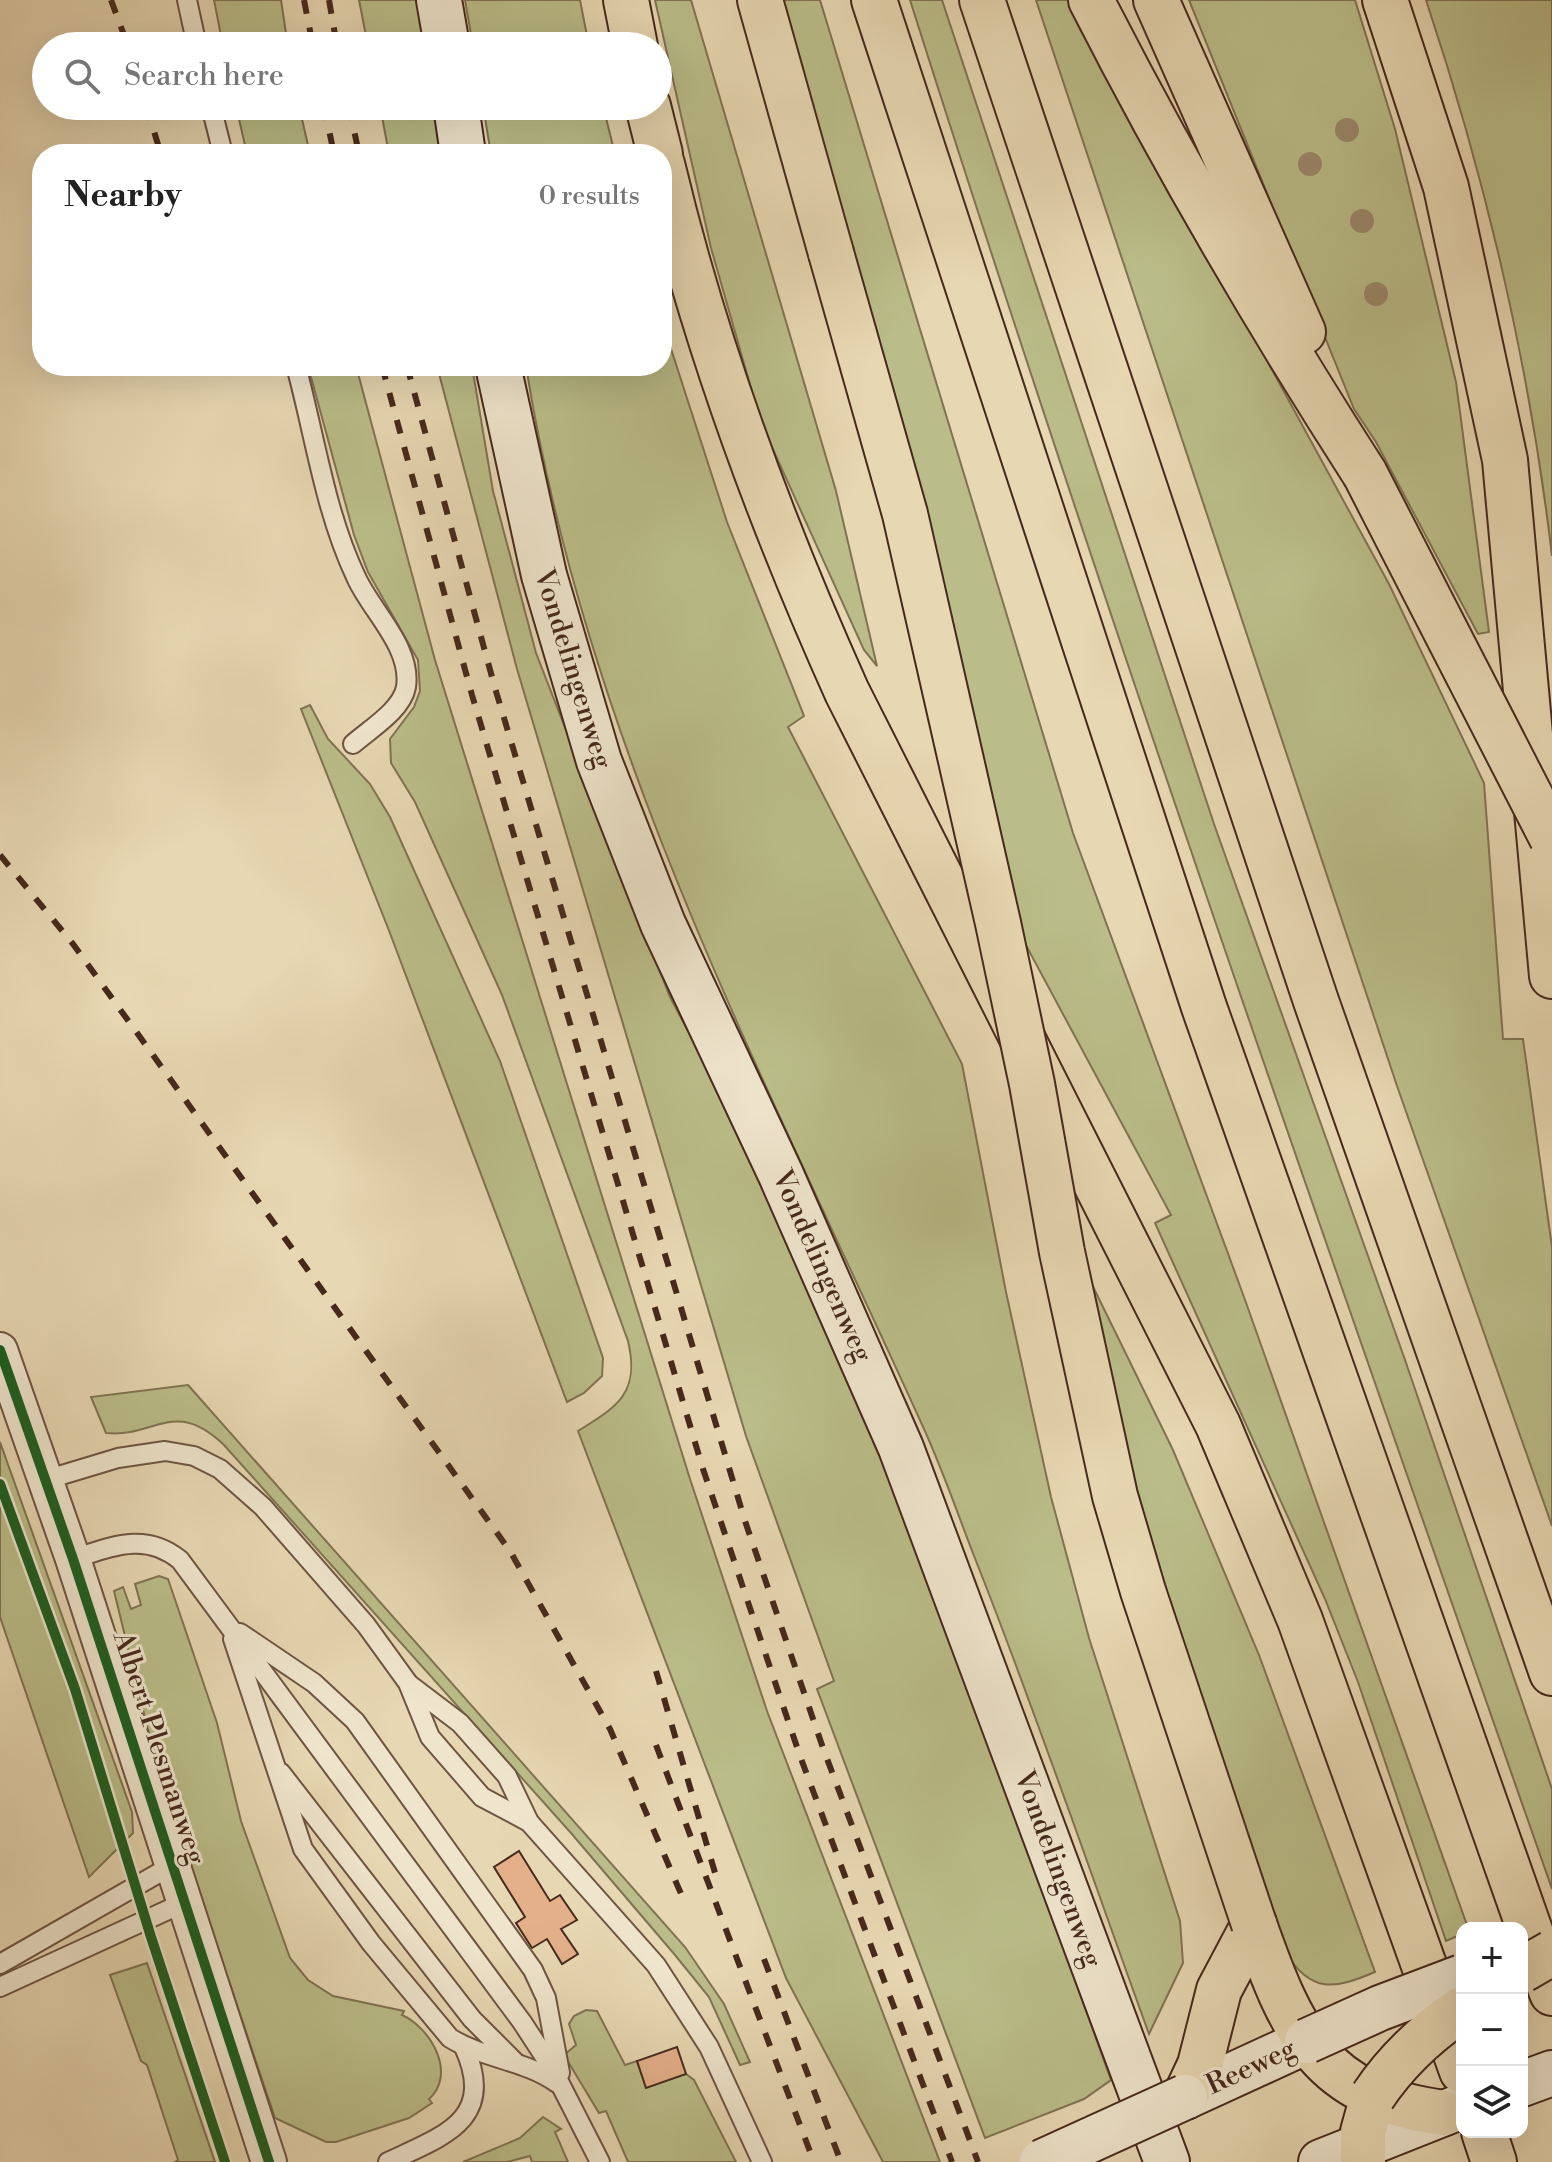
<!DOCTYPE html>
<html lang="en">
<head>
<meta charset="utf-8">
<style>
  body { margin:0; font-family:"Libre Bodoni",serif; background:#f6f6f6; color:#222 }
  .controls { position:absolute; right:24px; bottom:24px; display:grid; overflow:hidden; border-radius:16px; box-shadow:0 8px 32px #0002 }
  .controls button { width:72px; height:72px; display:grid; place-items:center; padding:0; border:0; border-bottom:2px solid #e0e0e0; background:#fff; color:#222; font:40px sans-serif }
  .list { margin:0; padding:0; list-style:none }
  h2 { display:flex; justify-content:space-between; align-items:center; height:104px; margin:0; padding:0 32px; font-size:34px }
  h2 small { font-size:26px; font-weight:400; color:#767676 }
  .icon { flex:none; width:44px; height:44px; fill:none; stroke:currentColor; stroke-width:2; stroke-linecap:round; stroke-linejoin:round }
  .map { position:relative; flex:none; width:1552px; height:2162px; overflow:hidden }
  .search { position:absolute; background:#fff; box-shadow:0 8px 32px #0002; left:32px; top:32px; width:640px; height:88px; display:flex; align-items:center; gap:20px; box-sizing:border-box; padding:0 28px; border-radius:44px; color:#767676; font-size:30px }
  .panel { position:absolute; background:#fff; box-shadow:0 8px 32px #0002; left:32px; top:144px; width:640px; height:232px; border-radius:32px }
  .map>svg:first-child { display:block }
  .green { fill:#babd89; stroke:#807353; stroke-width:2 }
  .building { fill:#e4b08a; stroke:#46291d; stroke-width:2 }
  .lines { fill:none; stroke-linecap:round; stroke-linejoin:round }
  .service-casing { stroke:#6e5442; stroke-width:22 }
  .minor-casing { stroke:#6e5442; stroke-width:38 }
  .secondary-casing { stroke:#46291d; stroke-width:48 }
  .motorway-casing { stroke:#46291d; stroke-width:48 }
  .service { stroke:#efe5cd; stroke-width:18 }
  .minor { stroke:#efe5cd; stroke-width:34 }
  .secondary { stroke:#efe5cd; stroke-width:44 }
  .motorway { stroke:#e7d7b2; stroke-width:44 }
  .rail { stroke:#46291d; stroke-width:6; stroke-dasharray:14 14; stroke-linecap:butt }
  .secondary-bridge-casing { stroke:#46291d; stroke-width:48; stroke-linecap:butt }
  .motorway-bridge-casing { stroke:#46291d; stroke-width:48; stroke-linecap:butt }
  .secondary-bridge { stroke:#efe5cd; stroke-width:44 }
  .motorway-bridge { stroke:#e7d7b2; stroke-width:44 }
  .cycleway-casing { stroke:#efe5cd; stroke-width:15 }
  .cycleway { stroke:#1b5e20; stroke-width:10 }
  .tree { fill:#9b886c }
  .labels { text-anchor:middle; dominant-baseline:central; stroke-width:6; stroke-linejoin:round; paint-order:stroke }
  .street-label { font-size:28px; fill:#46291d; stroke:#efe5cd }
</style>
</head>
<body>
<div class="map">
<svg width="1552" height="2162" viewBox="0 0 1552 2162">
  <rect width="100%" height="100%" fill="#e7d7b2"/>
  <filter id="stains"><feTurbulence type="fractalNoise" baseFrequency=".0025" numOctaves="4"/><feColorMatrix values="0 0 0 0 .2 0 0 0 0 .09 0 0 0 0 .02 0 0 0 .5 -.17"/></filter>
  <radialGradient id="worn" r=".72"><stop offset=".6" stop-color="#630" stop-opacity="0"/><stop offset="1" stop-color="#630" stop-opacity=".3"/></radialGradient>
  <g class="green">
    <path d="M214,0H281L288,46H223Z"/>
    <path d="M359,0H418L425,46H368Z"/>
    <path d="M465,0H580L589,46H473Z"/>
    <path d="M655,0H691L836,491L877,666L864,650L761,423L711,248Z"/>
    <path d="M769,0H820L1073,833L1244,1297L1468,1928H1462V1934L1446,1941L1358,1682L1325,1599L1155,1223L1171,1215L1021,936Z"/>
    <path d="M910,0H942L1214,824L1404,1357L1552,1789V1889C1332,1261 1111,634 910,0Z"/>
    <path d="M1036,0H1070L1389,584L1484,783L1503,1039H1523L1552,1247V1526L1397,1086Z"/>
    <path d="M1189,0H1355L1395,129L1456,382L1489,632L1478,634L1376,442L1354,409Z"/>
    <path d="M1426,0H1552V556C1530,368 1486,180 1426,0Z"/>
    <path d="M236,106H299L310,154H247Z"/>
    <path d="M380,106H434L441,154H389Z"/>
    <path d="M483,106H603L615,154H491Z"/>
    <path d="M662,321L727,522L804,716L788,727L962,1064L1006,1292L1051,1497L1089,1638L1180,1921L1183,1963L1149,2034C1093,1880 1040,1724 980,1571C961,1524 945,1475 924,1429C768,1084 586,745 526,366H662Z"/>
    <path d="M308,366H356L435,660L690,1479L767,1711L940,2162H883L786,1978L578,1431C619,1406 640,1392 628,1341L502,995L415,802L391,763L390,739L414,707L420,691L418,660L368,572L354,535Z"/>
    <path d="M437,366H472L493,491L536,653L670,997L739,1128L916,1537L1111,2080L1084,2099L985,2138L817,1689L834,1681L746,1436L517,669Z"/>
    <path d="M310,705L328,739L370,784L390,817L500,1061L603,1358L602,1376L584,1393L567,1402L388,928L301,709Z"/>
    <path d="M1080,1260L1173,1450L1259,1655L1375,1972C1335,1989 1311,1994 1286,1953L1184,1657L1128,1458Z"/>
    <path d="M188,1385L685,1947L724,2004L750,2062L740,2065L709,1997L675,1955L571,1833L224,1445C173,1397 156,1438 106,1433L91,1397Z"/>
    <path d="M0,1442L132,1812L133,1833L89,1877L0,1617Z"/>
    <path d="M159,1576L168,1579L217,1723L241,1821L290,1958L308,1980L333,1996L404,2011L402,2015C431,2028 457,2074 429,2099L432,2103L409,2118L336,2142H326L275,2118L158,1771L114,1591L123,1587L131,1609L141,1605L135,1584Z"/>
    <path d="M147,1963L215,2162H175L178,2160L147,2065L141,2061L110,1975Z"/>
    <path d="M586,2010L597,2011L625,2065L637,2061L646,2087L686,2074L694,2080L736,2162H628L606,2111L599,2113L564,2055L576,2045L569,2024L574,2016Z"/>
    <path d="M543,2117L561,2129L555,2132L568,2162H532L530,2156L507,2162H463L520,2138Z"/>
  </g>
  <g class="building">
    <path d="M519,1851L550,1901L560,1895L577,1920L561,1929L578,1954L562,1964L547,1939L532,1948L516,1923L525,1917L494,1867Z"/>
    <path d="M677,2047L686,2074L646,2088L637,2061Z"/>
  </g>
  <g class="lines">
    <g class="service-casing">
      <g id="service">
        <path d="M187,0L197,46"/>
        <path d="M211,106L223,154"/>
        <path d="M296,366C315,436 325,512 356,577C371,611 412,647 406,687C402,710 370,729 353,744"/>
        <path d="M45,1480L118,1458L165,1451L194,1456L220,1469L263,1507L366,1625L408,1683L430,1737L482,1797L529,1822"/>
        <path d="M73,1559C111,1547 145,1531 180,1560L522,2022L552,2068L600,2162"/>
        <path d="M240,1633L314,1683L355,1721L533,1970L546,1998L560,2073"/>
        <path d="M233,1639L303,1849L371,1943L450,2038C484,2059 525,2060 557,2083"/>
        <path d="M410,1685L460,1723L507,1776L529,1822L656,1965L709,2047L762,2162"/>
        <path d="M281,1773L472,2019L514,2061"/>
        <path d="M0,1964L171,1866"/>
        <path d="M0,1987L183,1903"/>
        <path d="M388,2162C443,2136 497,2120 464,2047"/>
      </g>
    </g>
    <g class="minor-casing">
      <path id="minor" d="M0,1350L73,1559L269,2162"/>
    </g>
    <g class="secondary-casing">
      <g id="secondary">
        <path d="M439,0L447,46"/>
        <path d="M456,106L463,154"/>
        <path d="M498,366L544,575L599,761L663,924L781,1175L901,1448L1167,2162"/>
        <path d="M1522,2084L1552,2073"/>
        <path d="M1185,2097L1307,2041"/>
        <path d="M1321,2162L1462,2106"/>
      </g>
    </g>
    <g class="motorway-casing">
      <g id="motorway">
        <path d="M626,0L635,46"/>
        <path d="M760,0L831,253"/>
        <path d="M874,0L1204,1007L1552,1993"/>
        <path d="M982,0L1316,1001L1552,1673"/>
        <path d="M1091,0C1174,163 1266,320 1365,474"/>
        <path d="M1156,0L1303,332"/>
        <path d="M1385,0L1446,187L1505,460L1552,976"/>
        <path d="M648,106L660,154"/>
        <path d="M662,164C705,345 771,523 847,692L1218,1425L1300,1620L1462,2071"/>
        <path d="M1254,1924C1292,2032 1320,2097 1444,2113"/>
        <path d="M1185,2097L1200,2065L1219,1990L1254,1924"/>
        <path d="M1484,2132L1494,2162"/>
        <path d="M1363,2162V2132L1373,2096"/>
      </g>
    </g>
    <use href="#service" class="service"/>
    <use href="#minor" class="minor"/>
    <use href="#secondary" class="secondary"/>
    <use href="#motorway" class="motorway"/>
    <g class="rail">
      <path d="M111,0L128,46"/>
      <path d="M304,0L313,46"/>
      <path d="M329,0L337,46"/>
      <path d="M146,106L161,154"/>
      <path d="M324,106L334,154"/>
      <path d="M349,106L359,154"/>
      <path d="M382,366L472,695L703,1469L800,1756L952,2162"/>
      <path d="M407,366L495,688L745,1521L823,1748L978,2162"/>
      <path d="M0,855L73,944L510,1551L610,1729L685,1903"/>
      <path d="M656,1671L718,1883"/>
      <path d="M656,1745L814,2162"/>
      <path d="M764,1959L841,2162"/>
    </g>
    <g class="secondary-bridge-casing">
      <g id="secondary-bridge">
        <path d="M1307,2041L1380,2008L1462,1977"/>
        <path d="M1042,2162L1185,2097"/>
      </g>
    </g>
    <g class="motorway-bridge-casing">
      <g id="motorway-bridge">
        <path d="M831,253L905,514L998,923L1032,1084L1062,1252L1115,1496L1143,1591L1254,1924"/>
        <path d="M1365,474L1552,838"/>
        <path d="M1522,1970L1552,1953"/>
        <path d="M1373,2096C1397,2060 1426,2033 1462,2009"/>
      </g>
    </g>
    <use href="#secondary-bridge" class="secondary-bridge"/>
    <use href="#motorway-bridge" class="motorway-bridge"/>
    <g class="cycleway-casing">
      <g id="cycleway">
        <path d="M0,1350L73,1559L269,2162"/>
        <path d="M0,1484L75,1689L151,1937L225,2162"/>
      </g>
    </g>
    <use href="#cycleway" class="cycleway"/>
  </g>
  <g class="tree">
    <circle cx="1347" cy="130" r="12"/>
    <circle cx="1310" cy="164" r="12"/>
    <circle cx="1362" cy="221" r="12"/>
    <circle cx="1376" cy="294" r="12"/>
  </g>
  <g class="labels">
    <g class="street-label">
      <text transform="translate(573 669) rotate(73)">Vondelingenweg</text>
      <text transform="translate(822 1266) rotate(66)">Vondelingenweg</text>
      <text transform="translate(159 1748) rotate(72)">Albert Plesmanweg</text>
      <text transform="translate(1058 1869) rotate(70)">Vondelingenweg</text>
      <text transform="translate(1251 2067) rotate(-25)">Reeweg</text>
    </g>
  </g>
  <rect width="100%" height="100%" filter="url(#stains)"/>
  <rect width="100%" height="100%" fill="url(#worn)"/>
</svg>
<div class="controls">
<button>+</button>
<button>−</button>
<button><svg class="icon" aria-label="layers" viewBox="0 0 24 24"><path d="M12 4l9 5-9 5-9-5zM3 14l9 5 9-5"/></svg></button>
</div>
<div class="search"><svg class="icon" aria-label="search" viewBox="0 0 24 24"><circle cx="10" cy="10" r="6"/><path d="M15 15l6 6"/></svg>Search here</div>
<section class="panel">
<h2>Nearby<small>0 results</small></h2>
<ul class="list">
</ul>
</section>
</div>
</body>
</html>
